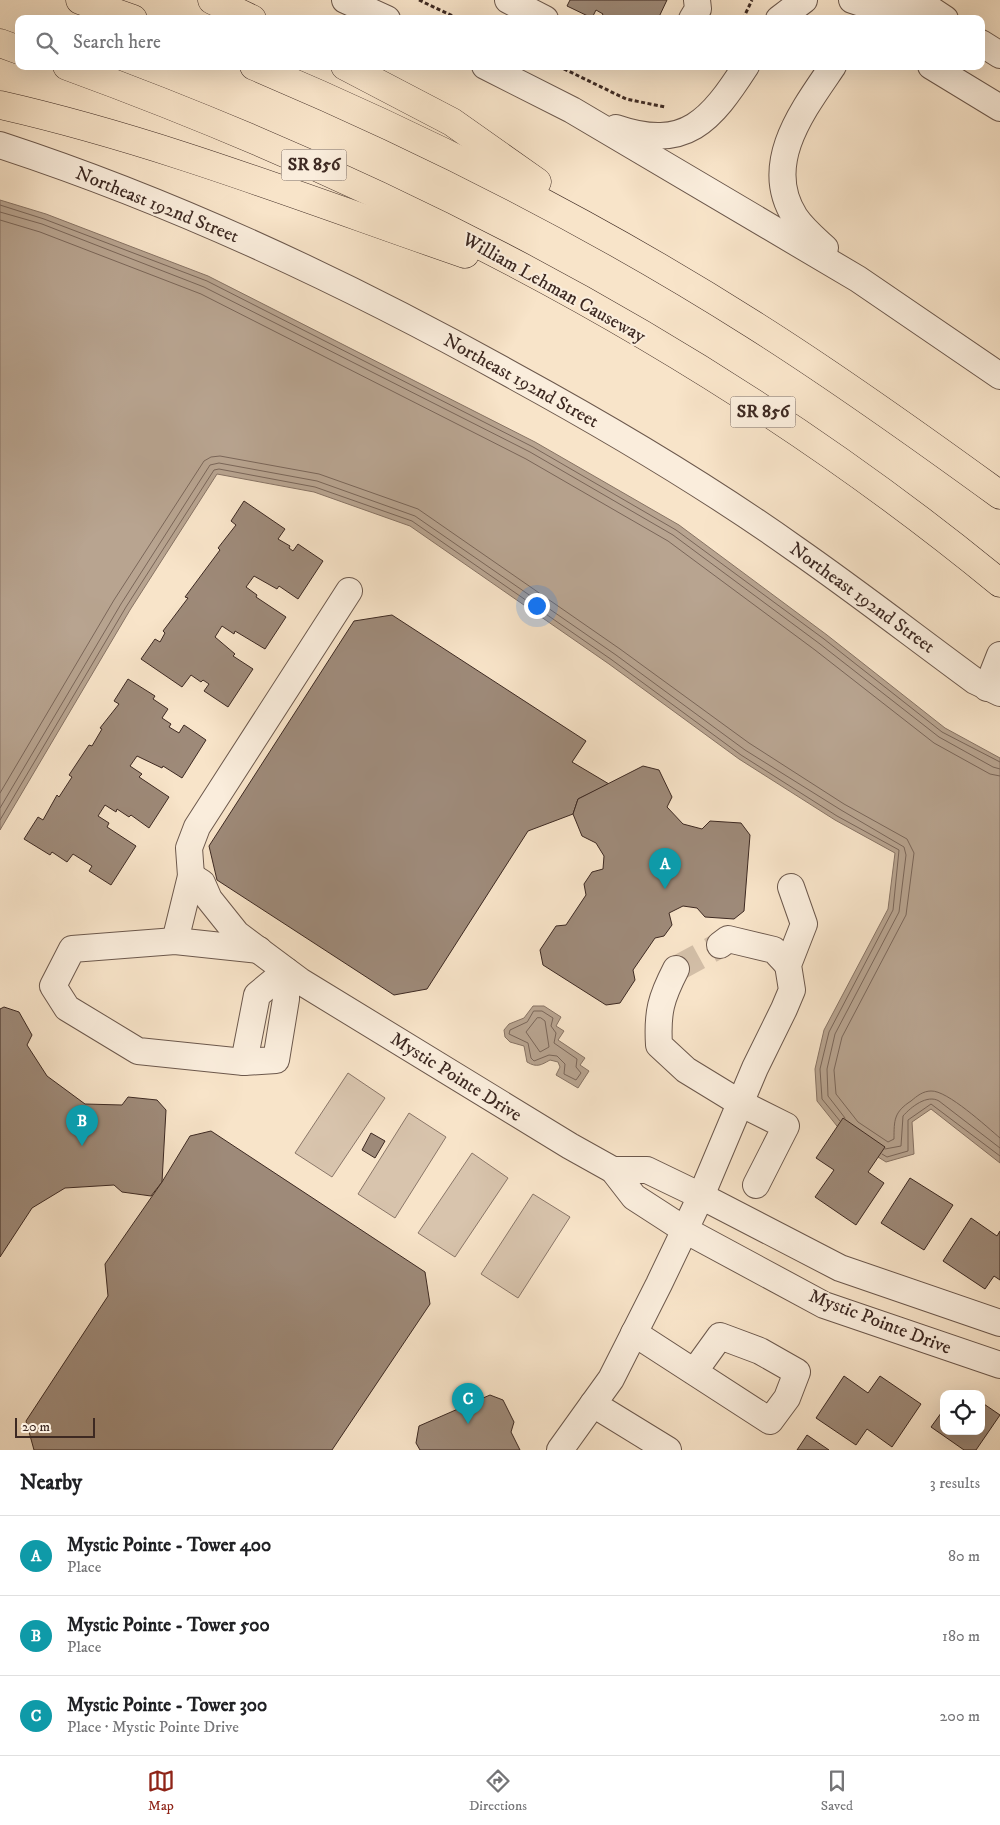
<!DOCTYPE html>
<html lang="en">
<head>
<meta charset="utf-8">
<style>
  body { margin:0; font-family:"IM FELL DW Pica",serif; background:#f6f6f6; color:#202124 }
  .controls { position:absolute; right:15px; bottom:15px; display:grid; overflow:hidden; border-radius:10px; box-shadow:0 5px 20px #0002 }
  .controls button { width:45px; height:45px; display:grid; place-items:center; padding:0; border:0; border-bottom:1px solid #e0e0e0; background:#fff; color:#202124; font:25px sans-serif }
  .scale { position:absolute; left:15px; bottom:12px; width:80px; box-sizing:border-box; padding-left:5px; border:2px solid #3d2922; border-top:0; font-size:14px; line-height:18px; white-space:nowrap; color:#3d2922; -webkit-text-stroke:4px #faeddc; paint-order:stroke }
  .you { position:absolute; left:536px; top:605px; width:18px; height:18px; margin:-12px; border:4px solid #fff; border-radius:50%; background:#1a73e8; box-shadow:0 0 0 8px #1a73e833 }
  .badge { display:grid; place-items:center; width:32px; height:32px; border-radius:50%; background:#8f2418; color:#fff; font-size:16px; font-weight:700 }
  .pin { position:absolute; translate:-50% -41px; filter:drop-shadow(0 1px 2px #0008) }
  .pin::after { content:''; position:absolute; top:26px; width:18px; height:15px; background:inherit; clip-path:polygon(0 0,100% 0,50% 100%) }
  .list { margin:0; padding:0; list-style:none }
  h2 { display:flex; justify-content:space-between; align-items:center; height:65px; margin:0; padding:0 20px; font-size:21px }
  h2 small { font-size:16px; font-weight:400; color:#757577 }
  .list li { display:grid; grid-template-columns:32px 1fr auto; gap:15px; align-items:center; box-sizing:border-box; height:80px; padding:0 20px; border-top:1px solid #e0e0e0 }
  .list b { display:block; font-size:19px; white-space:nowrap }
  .list p { margin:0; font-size:16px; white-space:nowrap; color:#757577 }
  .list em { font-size:16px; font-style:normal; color:#757577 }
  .icon { flex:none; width:28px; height:28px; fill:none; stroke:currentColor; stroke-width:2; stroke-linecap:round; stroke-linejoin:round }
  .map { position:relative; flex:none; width:1000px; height:1450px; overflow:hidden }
  .search { position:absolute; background:#fff; box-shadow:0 5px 20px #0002; left:15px; right:15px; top:15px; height:55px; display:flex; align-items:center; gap:12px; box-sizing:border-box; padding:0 18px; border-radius:10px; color:#757577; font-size:19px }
  .sheet { height:305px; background:#fff }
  nav { display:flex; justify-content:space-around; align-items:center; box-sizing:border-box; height:70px; border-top:1px solid #e0e0e0; background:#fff; font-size:14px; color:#757577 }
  nav a { display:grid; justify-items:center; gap:2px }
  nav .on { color:#8f2418 }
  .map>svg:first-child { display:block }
  .green { fill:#d8c4ad; stroke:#8a7668 }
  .water { fill:#b8a490; stroke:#877364 }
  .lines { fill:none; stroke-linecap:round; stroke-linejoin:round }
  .shore { stroke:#7a6659; stroke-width:1 }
  .building { fill:#9e8a79; stroke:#3d2922 }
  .minor-tunnel { stroke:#d3bfa8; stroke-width:26; stroke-dasharray:26 13; stroke-linecap:butt }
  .minor-casing { stroke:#6c584c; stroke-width:28 }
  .highway-casing { stroke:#3d2922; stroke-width:29 }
  .path { stroke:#3d2922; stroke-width:3; stroke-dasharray:4 2.5; stroke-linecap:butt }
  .minor { stroke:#faeddc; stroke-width:26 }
  .highway { stroke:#f8e4c9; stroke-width:28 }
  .labels { text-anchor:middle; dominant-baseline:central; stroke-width:4; stroke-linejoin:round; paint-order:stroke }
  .shield { fill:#faeddc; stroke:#76645a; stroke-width:1 }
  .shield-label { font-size:18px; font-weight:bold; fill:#3d2922 }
  .street-label { font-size:19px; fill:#3d2922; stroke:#faeddc }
</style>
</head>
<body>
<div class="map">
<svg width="1000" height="1450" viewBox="0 0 1000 1450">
  <rect width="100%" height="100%" fill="#f8e4c9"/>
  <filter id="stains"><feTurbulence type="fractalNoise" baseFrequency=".004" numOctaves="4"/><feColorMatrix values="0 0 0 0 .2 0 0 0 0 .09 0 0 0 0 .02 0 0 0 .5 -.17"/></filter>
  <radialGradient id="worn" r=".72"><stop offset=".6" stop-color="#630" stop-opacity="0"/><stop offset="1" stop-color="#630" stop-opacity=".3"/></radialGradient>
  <g class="green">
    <path d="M348,1073L385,1098L332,1177L295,1153Z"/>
    <path d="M409,1113L446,1137L395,1218L358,1194Z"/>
    <path d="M472,1153L508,1178L455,1257L418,1233Z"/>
    <path d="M533,1194L570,1217L518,1298L481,1274Z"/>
  </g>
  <g class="water">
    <path d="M0,200L46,214L208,276L535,442L679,525L827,635L945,728L1000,758V1163L931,1109L912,1122L914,1154L886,1162L845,1136L817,1101L815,1069L824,1030L888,909L895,853L835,820L739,759L609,664L410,526L314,492L217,474L130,610L0,830Z"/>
    <path d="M533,1006H544L561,1017L556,1026L564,1031L558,1040L585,1058L580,1065L589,1071L578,1088L556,1075L560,1067L558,1062L550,1060C541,1065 537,1068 527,1062L524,1046L510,1042L505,1037L504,1030L509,1024L524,1018Z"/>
  </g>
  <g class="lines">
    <g class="shore">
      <path d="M0,205L44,219L207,281L533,447L676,530L824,639L942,732L1000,762"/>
      <path d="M0,212L42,224L204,287L530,452L673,535L820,644L939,737L993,767L1000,769"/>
      <path d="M0,220L40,232L201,294L526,459L668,541L815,650L934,743L990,774L1000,776"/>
      <path d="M0,793L114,600L204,461L211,457L220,456L319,474L418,509L620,649L749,743L844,804L907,839L914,853L906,915L842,1037L834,1070L836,1094L858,1122L888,1142L894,1139C894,1120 894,1112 911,1101C917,1096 923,1091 931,1091C947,1090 987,1127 1000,1138"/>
      <path d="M0,808L121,604L210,465L219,463L317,481L415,516L616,655L745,750L841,810L904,847L906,855L899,912L835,1034L827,1069L828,1096L845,1118"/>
      <path d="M0,820L126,607L214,470L219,469L315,487L412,521L612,660L741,755L837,816L899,850L893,910L829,1032L820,1069L822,1099L840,1121"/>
      <path d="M534,1011H542L553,1018L551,1026L556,1033L554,1043L577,1059L576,1067L581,1073L576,1080L564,1074L565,1064L557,1056L549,1055L534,1061L531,1058L528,1043L509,1034L510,1030L527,1022Z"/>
      <path d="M541,1018L545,1021L549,1047L540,1052L526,1032L537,1018Z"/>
      <path d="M885,1149L901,1146L903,1116C911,1107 927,1094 939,1101L1000,1148"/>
      <path d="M882,1154L887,1157L908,1151V1120L931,1104L1000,1156"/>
    </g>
  </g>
  <g class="building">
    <path d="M570,0H667L658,19H600L603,14L596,10L592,18L567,6Z"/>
    <path d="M244,501L285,529L278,539L290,546L289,548L293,551L298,544L323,561L298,599L279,586L277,589L254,576L246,587L257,595L256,597L286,617L265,649L235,631L234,634L222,626L215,637L235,654L233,656L253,669L228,707L204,691L209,684L203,680L201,682L191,675L182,687L141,659L155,639L160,642L165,633L163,631L188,598L185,597L220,550L218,548L236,525L231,521Z"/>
    <path d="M392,615L586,741L572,762L609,784L578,799L573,814L528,831L427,989L394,995L217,880L209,846L354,621Z"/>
    <path d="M128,679L155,696L153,699L168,709L162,718L171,724L169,727L179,733L184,725L206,740L182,778L163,766L162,768L137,756L130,766L142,774L139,777L169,797L149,828L131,815L129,817L117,809L116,812L105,805L98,816L109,823L107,827L136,846L111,885L89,871L92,866L73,854L67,862L52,852L50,855L24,839L38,817L43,820L57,795L59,797L72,777L69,775L89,745L92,746L102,729L100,728L119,704L114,701Z"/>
    <path d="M643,766L659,770L672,797L667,807L683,824L702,829L710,821L741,823L750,835L744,911L734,919L705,917L697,908L683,906L669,913L672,925L664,936L655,938L633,970L635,980L620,1003L606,1005L543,965L540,950L556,926L566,925L586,895L584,884L592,872L603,869L604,856L596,843L582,836L573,814L578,799Z"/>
    <path d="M4,1007L19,1012L32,1035L27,1045L47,1076L85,1104L122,1105L128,1097L157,1100L166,1110L162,1182L151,1196L122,1192L114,1185L65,1188L32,1208L0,1257V1009Z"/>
    <path d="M843,1118L885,1147L868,1172L884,1183L856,1225L815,1197L834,1170L816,1158Z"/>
    <path d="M211,1131L425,1272L430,1304L332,1450H34L26,1421L108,1296L105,1264L162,1182L190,1136Z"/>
    <path d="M371,1133L385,1141L375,1158L362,1150Z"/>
    <path d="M910,1178L953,1205L924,1250L881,1223Z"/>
    <path d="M971,1218L997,1236L1000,1231V1280L994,1276L985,1289L943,1261Z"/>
    <path d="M844,1376L868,1393L880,1376L921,1404L892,1447L867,1429L856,1445L816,1418Z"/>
    <path d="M490,1395L503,1400L514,1422L511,1432L520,1450H420L416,1443L419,1426Z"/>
    <path d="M981,1402L1000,1415L976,1450H964L931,1427L944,1409V1431H981Z"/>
    <path d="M807,1435L829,1450H797Z"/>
  </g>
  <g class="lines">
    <path class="minor-tunnel" d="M676,969L720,945"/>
    <g class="minor-casing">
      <g id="minor">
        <path d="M345,0L387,19"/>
        <path d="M508,0L545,19"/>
        <path d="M852,0L873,7L933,11L945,19"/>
        <path d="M692,19L698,9L697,0"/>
        <path d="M779,19L804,0"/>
        <path d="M981,43L1000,55"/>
        <path d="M485,66L572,110L858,279L1000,376"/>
        <path d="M931,66L1000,108"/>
        <path d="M616,128C686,152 711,120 746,66"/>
        <path d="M0,145C177,203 349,284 512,375C609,428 704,484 794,548C856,591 915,637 975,681L1000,693"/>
        <path d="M825,248C814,238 803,229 795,217C761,164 803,110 833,66"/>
        <path d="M987,688L1000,655"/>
        <path d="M191,876L189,848L197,827L349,591"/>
        <path d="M175,941L191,876L202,883L209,899L237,934L300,981L570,1146L613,1170L634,1197L685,1230L824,1305L1000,1365"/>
        <path d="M720,945L728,939L774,950L788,965"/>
        <path d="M259,950L175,941L72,949L53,986L67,1008L138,1051L244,1062L276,1060L286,999V971"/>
        <path d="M676,969C661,998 657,1012 659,1045L686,1070L740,1103L786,1126L756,1185"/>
        <path d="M244,1062L257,995L286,971"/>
        <path d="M613,1170H647L701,1196L840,1268L1000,1323"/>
        <path d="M634,1333L770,1421L787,1398L797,1372L760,1351L720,1336L694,1372"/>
        <path d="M560,1450L593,1404"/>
        <path d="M668,1450L593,1404L611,1379L659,1284L701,1196L755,1068L784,1009L792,990L788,965L804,924L791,887"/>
      </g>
    </g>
    <g class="highway-casing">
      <g id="highway">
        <path d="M80,0L133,19"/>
        <path d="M212,0L252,19"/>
        <path d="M0,43L19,50"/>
        <path d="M67,66C401,188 724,356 1000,583"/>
        <path d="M254,66C427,139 595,224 754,325C838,378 919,436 1000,495"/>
        <path d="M345,66L452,122L537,182"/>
        <path d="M0,105C159,141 311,201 465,254"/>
      </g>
    </g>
    <g class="path">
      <path d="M419,0L459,19"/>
      <path d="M743,19L752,0"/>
      <path d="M558,66L626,99L665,107"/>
    </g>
    <use href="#minor" class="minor"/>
    <use href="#highway" class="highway"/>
  </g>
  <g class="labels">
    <g class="shield">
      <rect x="281.5" y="149.5" width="65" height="31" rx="4"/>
      <rect x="730.5" y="396.5" width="65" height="31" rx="4"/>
    </g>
    <g class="shield-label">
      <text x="314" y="165">SR 856</text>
      <text x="763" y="412">SR 856</text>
    </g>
    <g class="street-label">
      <text transform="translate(157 205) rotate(22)">Northeast 192nd Street</text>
      <text transform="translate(554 288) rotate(29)">William Lehman Causeway</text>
      <text transform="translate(521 381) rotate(29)">Northeast 192nd Street</text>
      <text transform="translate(862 598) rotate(36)">Northeast 192nd Street</text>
      <text transform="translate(456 1077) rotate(32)">Mystic Pointe Drive</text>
      <text transform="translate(880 1322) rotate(21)">Mystic Pointe Drive</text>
    </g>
  </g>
  <rect width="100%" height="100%" filter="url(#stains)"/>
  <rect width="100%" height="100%" fill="url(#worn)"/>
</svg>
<div class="controls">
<button><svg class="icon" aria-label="locate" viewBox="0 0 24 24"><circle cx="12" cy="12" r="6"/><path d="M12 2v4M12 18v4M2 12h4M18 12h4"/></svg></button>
</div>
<div class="scale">20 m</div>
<div class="you"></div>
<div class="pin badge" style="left:665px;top:889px;background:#0f9aa8">A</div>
<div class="pin badge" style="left:82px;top:1146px;background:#0f9aa8">B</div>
<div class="pin badge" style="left:468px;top:1424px;background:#0f9aa8">C</div>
<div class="search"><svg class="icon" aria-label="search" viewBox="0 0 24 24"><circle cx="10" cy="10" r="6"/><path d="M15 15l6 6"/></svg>Search here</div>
</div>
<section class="sheet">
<h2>Nearby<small>3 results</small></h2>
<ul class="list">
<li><span class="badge" style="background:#0f9aa8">A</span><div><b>Mystic Pointe - Tower 400</b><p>Place</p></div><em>80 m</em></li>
<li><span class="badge" style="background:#0f9aa8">B</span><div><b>Mystic Pointe - Tower 500</b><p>Place</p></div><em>180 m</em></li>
<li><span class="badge" style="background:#0f9aa8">C</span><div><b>Mystic Pointe - Tower 300</b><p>Place · Mystic Pointe Drive</p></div><em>200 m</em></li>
</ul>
</section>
<nav>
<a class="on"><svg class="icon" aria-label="map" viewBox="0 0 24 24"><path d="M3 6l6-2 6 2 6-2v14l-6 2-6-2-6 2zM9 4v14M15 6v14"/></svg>Map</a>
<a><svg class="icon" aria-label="directions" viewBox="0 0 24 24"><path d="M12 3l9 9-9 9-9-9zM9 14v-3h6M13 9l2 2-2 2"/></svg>Directions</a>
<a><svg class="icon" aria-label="saved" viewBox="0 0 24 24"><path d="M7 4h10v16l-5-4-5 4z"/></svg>Saved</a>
</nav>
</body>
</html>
